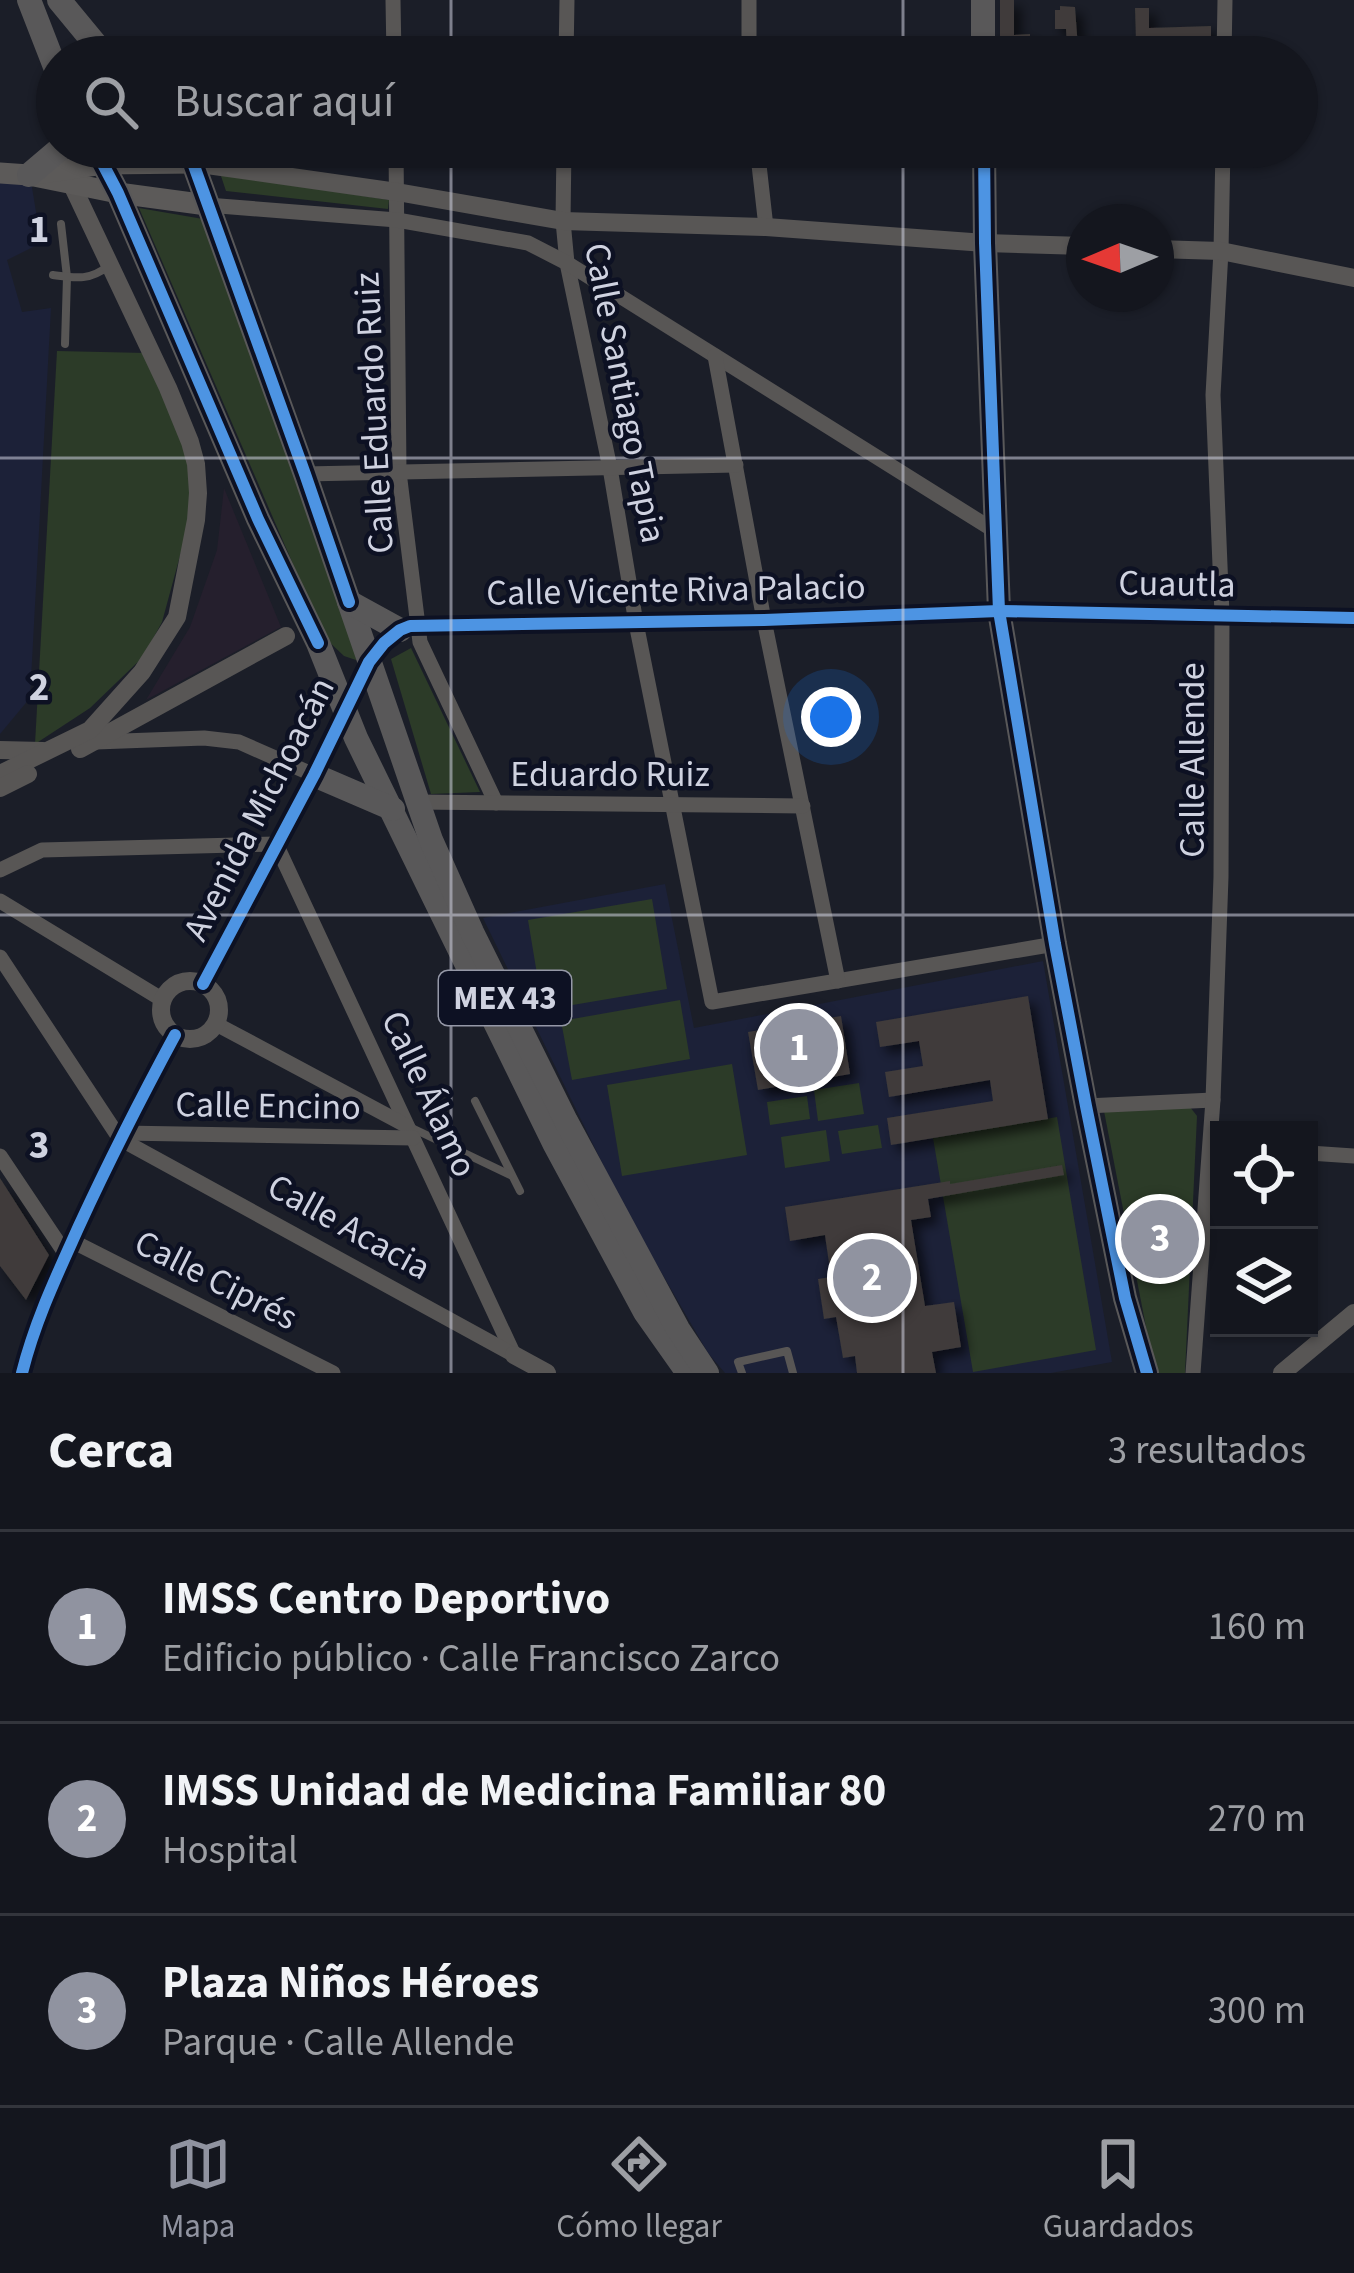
<!DOCTYPE html>
<html lang="es">
<head>
<meta charset="utf-8">
<style>
  body { margin:0; font-family:"Source Sans 3",sans-serif; background:#21232b; color:#f1f3f6 }
  .controls { position:absolute; right:36px; bottom:36px; display:grid; overflow:hidden; border-radius:0px; box-shadow:0 3px 9px #0004 }
  .controls button { width:108px; height:108px; display:grid; place-items:center; padding:0; border:0; border-bottom:3px solid #33353c; background:#14161e; color:#f1f3f6; font:60px sans-serif }
  .compass { position:absolute; left:1066px; top:204px; width:108px; height:108px; border-radius:50%; background:#14161e; box-shadow:0 3px 9px #0004; rotate:268deg }
  .you { position:absolute; left:831px; top:717px; width:42px; height:42px; margin:-30px; border:9px solid #fff; border-radius:50%; background:#1a73e8; box-shadow:0 0 0 18px #1a73e833 }
  .badge { display:grid; place-items:center; width:78px; height:78px; border-radius:50%; background:#9093a0; color:#fff; font-size:39px; font-weight:700 }
  .pin { position:absolute; translate:-50% -50%; border:6px solid #fff; box-shadow:0 3px 12px #0006 }
  .list { margin:0; padding:0; list-style:none }
  h2 { display:flex; justify-content:space-between; align-items:center; height:156px; margin:0; padding:0 48px; font-size:51px }
  h2 small { font-size:39px; font-weight:400; color:#9d9fa4 }
  .list li { display:grid; grid-template-columns:78px 1fr auto; gap:36px; align-items:center; box-sizing:border-box; height:192px; padding:0 48px; border-top:3px solid #33353c }
  .list b { display:block; font-size:45px; white-space:nowrap }
  .list p { margin:0; font-size:39px; white-space:nowrap; color:#9d9fa4 }
  .list em { font-size:39px; font-style:normal; color:#9d9fa4 }
  .icon { flex:none; width:66px; height:66px; fill:none; stroke:currentColor; stroke-width:2; stroke-linecap:round; stroke-linejoin:round }
  .map { position:relative; flex:none; width:1354px; height:1373px; overflow:hidden }
  .search { position:absolute; background:#14161e; box-shadow:0 3px 9px #0004; left:36px; right:36px; top:36px; height:132px; display:flex; align-items:center; gap:30px; box-sizing:border-box; padding:0 42px; border-radius:66px; color:#9d9fa4; font-size:45px }
  .sheet { height:732px; background:#14161e }
  nav { display:flex; justify-content:space-around; align-items:center; box-sizing:border-box; height:168px; border-top:3px solid #33353c; background:#14161e; font-size:33px; color:#9d9fa4 }
  nav a { display:grid; justify-items:center; gap:6px }
  nav .on { color:#9093a0 }
  .map>svg:first-child { display:block }
  .built { fill:#1c2138 }
  .education { fill:#251f2d }
  .green { fill:#2c3b28 }
  .building { fill:#3f3b3a; filter:url(#shadow) }
  .lines { fill:none; stroke-linecap:round; stroke-linejoin:round }
  .service { stroke:#585655; stroke-width:8 }
  .minor { stroke:#585655; stroke-width:15 }
  .tertiary { stroke:#585655; stroke-width:18 }
  .secondary { stroke:#5c5a59; stroke-width:21 }
  .primary { stroke:#595859; stroke-width:24 }
  .cycleway-casing { stroke:#0d1123; stroke-width:20 }
  .cycleway { stroke:#4d94e3; stroke-width:12 }
  .grid { fill:none; stroke:#cfd2e0; stroke-width:3; stroke-opacity:0.55 }
  .labels { text-anchor:middle; dominant-baseline:central; stroke-width:9; stroke-linejoin:round; paint-order:stroke }
  .shield { fill:#0d1123; stroke:#9598a7; stroke-width:3 }
  .shield-label { font-size:33px; font-weight:bold; fill:#cfd2e0 }
  .street-label { font-size:36px; fill:#cfd2e0; stroke:#0d1123 }
  .grid-label { font-size:39px; text-anchor:middle; font-weight:bold; fill:#cfd2e0; stroke:#0d1123; stroke-width:9; stroke-linejoin:round; paint-order:stroke }
</style>
</head>
<body>
<div class="map">
<svg width="1354" height="1373" viewBox="0 0 1354 1373">
  <defs>
    <filter id="shadow"><feDropShadow dx="7" dy="7" stdDeviation="6" flood-color="#0009"/></filter>
  </defs>
  <rect width="100%" height="100%" fill="#1b1e28"/>
  <g class="built">
    <path d="M0,179L31,181L41,243L7,260L22,312L51,308L30,698L0,734Z"/>
    <path d="M665,884L694,1028L1043,961L1112,1362L1051,1373H725L708,1353L624,1208L483,918Z"/>
  </g>
  <path class="education" d="M224,488L281,627L146,700L190,627L217,550Z"/>
  <g class="green">
    <path d="M220,173L389,200L388,209L226,191Z"/>
    <path d="M139,208L203,219L361,655L356,660L344,656L325,638Z"/>
    <path d="M57,351L146,353L191,463L193,508L162,622L143,657L90,708L35,744Z"/>
    <path d="M411,648L480,792L431,794L391,659Z"/>
    <path d="M652,899L667,989L543,1010L528,920Z"/>
    <path d="M680,1000L690,1059L572,1080L561,1021Z"/>
    <path d="M732,1064L747,1155L622,1176L607,1085Z"/>
    <path d="M859,1083L864,1114L818,1121L814,1090Z"/>
    <path d="M807,1096L810,1119L770,1125L767,1102Z"/>
    <path d="M1190,1107L1197,1116L1185,1373H1155L1104,1111Z"/>
    <path d="M1057,1117L1096,1350L973,1372L933,1138Z"/>
    <path d="M878,1125L882,1148L842,1154L838,1131Z"/>
    <path d="M826,1130L830,1161L785,1168L781,1137Z"/>
  </g>
  <g class="building">
    <path d="M1000,0H1014V35L1030,34V48H1000Z"/>
    <path d="M1060,6L1075,7L1078,48H1067L1066,29H1055V10H1060Z"/>
    <path d="M1135,8H1149V28L1211,26V57H1111V41H1136Z"/>
    <path d="M1028,996L1048,1119L891,1145L887,1118L993,1101L990,1080L889,1097L885,1072L923,1066L919,1041L880,1047L876,1022Z"/>
    <path d="M841,1016L850,1074L758,1090L748,1032Z"/>
    <path d="M1062,1165L1064,1175L928,1199L931,1217L911,1220L925,1306L954,1302L961,1347L932,1352L936,1373H857L855,1356L843,1358L836,1317L824,1319L818,1279L831,1277L825,1235L790,1241L785,1207L950,1181V1184Z"/>
    <path d="M0,1178L49,1255L26,1300L0,1266Z"/>
  </g>
  <g class="lines">
    <g class="service">
      <path d="M61,224L67,277L65,344"/>
      <path d="M53,275C75,278 90,281 108,266"/>
      <path d="M475,1101L520,1191"/>
      <path d="M414,1129L510,1175"/>
      <path d="M742,1373L738,1362L787,1351L793,1373"/>
    </g>
    <g class="minor">
      <path d="M393,0L394,57"/>
      <path d="M749,0V57"/>
      <path d="M566,57L567,0"/>
      <path d="M1224,57L1225,0"/>
      <path d="M396,147L399,472L420,642L496,803"/>
      <path d="M564,147L563,221L567,263L610,468L636,623L712,1002L1055,944"/>
      <path d="M757,147L766,227"/>
      <path d="M207,205L397,220L528,243L567,263L998,533"/>
      <path d="M715,356L764,620L838,981"/>
      <path d="M305,474L736,465"/>
      <path d="M96,742L204,738L239,742L314,775"/>
      <path d="M417,802L803,806"/>
      <path d="M0,870L42,850L276,844L514,1355"/>
      <path d="M0,901L163,1000"/>
      <path d="M0,957L120,1139L514,1355"/>
      <path d="M216,1024L407,1126"/>
      <path d="M1086,1106L1213,1100"/>
      <path d="M122,1133L413,1138"/>
      <path d="M1309,1153L1354,1156"/>
      <path d="M0,1156L65,1253"/>
      <path d="M72,1241L333,1373"/>
      <path d="M1193,1373L1213,1100L1221,877L1222,614L1213,395L1221,251L1223,147"/>
    </g>
    <g class="tertiary">
      <path d="M193,163L397,192L563,221L766,227L985,243L1084,246"/>
      <path d="M1156,249L1221,251L1354,278"/>
      <path d="M80,749L286,636"/>
      <path d="M0,750L43,751"/>
      <path d="M0,774L90,730L142,672L177,617L196,520L198,493L196,464L190,442L168,388L72,185"/>
      <path d="M0,788L28,774"/>
      <circle cx="190" cy="1010" r="29"/>
      <path d="M203,984L314,775L369,662L384,643L400,630L410,626L764,620L999,611L1354,618"/>
      <path d="M514,1355L547,1373"/>
      <path d="M22,1373C35,1321 57,1275 79,1226C109,1161 141,1098 175,1035"/>
      <path d="M1282,1373L1354,1313"/>
    </g>
    <g class="secondary">
      <path d="M0,173L29,175L118,193L207,205"/>
      <path d="M35,174L103,164L193,163"/>
    </g>
    <g class="primary">
      <path d="M29,0L57,72"/>
      <path d="M59,0L106,57"/>
      <path d="M983,0V57"/>
      <path d="M94,147L118,193L258,519L318,643L356,738L554,1143L645,1312L688,1373"/>
      <path d="M181,147L193,163L305,474L431,840L472,932L566,1121L678,1329L707,1373"/>
      <path d="M984,147L985,243L999,611L1055,944L1086,1106L1125,1298L1147,1373"/>
      <path d="M29,175L62,147"/>
      <path d="M349,602L400,630"/>
      <path d="M314,775L393,809"/>
    </g>
    <g class="cycleway-casing">
      <g id="cycleway">
        <path d="M94,147L118,193L258,519L318,643"/>
        <path d="M181,147L193,163L305,474L349,602"/>
        <path d="M984,147L985,243L999,611L1055,944L1086,1106L1125,1298L1147,1373"/>
        <path d="M203,984L314,775L369,662L384,643L400,630L410,626L764,620L999,611L1354,618"/>
        <path d="M22,1373C35,1321 57,1275 79,1226C109,1161 141,1098 175,1035"/>
      </g>
    </g>
    <use href="#cycleway" class="cycleway"/>
  </g>
  <path class="grid" d="M451,0V57M903,0V57M451,147V1373M903,147V1373M0,458H1354M0,915H1354"/>
  <g class="labels">
    <rect class="shield" x="439" y="971" width="132" height="54" rx="9"/>
    <g class="shield-label">
      <text x="505" y="998">MEX 43</text>
    </g>
    <g class="street-label">
      <text transform="translate(625 393) rotate(79)">Calle Santiago Tapia</text>
      <text transform="translate(374 413) rotate(-93)">Calle Eduardo Ruiz</text>
      <text transform="translate(1177 584) rotate(1)">Cuautla</text>
      <text transform="translate(676 590) rotate(-1)">Calle Vicente Riva Palacio</text>
      <text transform="translate(1192 760) rotate(-90)">Calle Allende</text>
      <text x="610" y="774">Eduardo Ruiz</text>
      <text transform="translate(259 809) rotate(-63)">Avenida Michoacán</text>
      <text transform="translate(429 1094) rotate(65)">Calle Álamo</text>
      <text transform="translate(268 1106) rotate(1)">Calle Encino</text>
      <text transform="translate(349 1227) rotate(29)">Calle Acacia</text>
      <text transform="translate(216 1280) rotate(27)">Calle Ciprés</text>
    </g>
  </g>
  <g class="grid-label">
    <text x="39" y="242">1</text>
    <text x="39" y="700">2</text>
    <text x="39" y="1158">3</text>
  </g>
</svg>
<div class="controls">
<button><svg class="icon" aria-label="locate" viewBox="0 0 24 24"><circle cx="12" cy="12" r="6"/><path d="M12 2v4M12 18v4M2 12h4M18 12h4"/></svg></button>
<button><svg class="icon" aria-label="layers" viewBox="0 0 24 24"><path d="M12 4l9 5-9 5-9-5zM3 14l9 5 9-5"/></svg></button>
</div>
<svg class="compass" viewBox="-18 -18 36 36"><path d="M0-13l5 13h-10z" fill="#e53935"/><path d="M0 13l5-13h-10z" fill="#9d9fa4"/></svg>
<div class="you"></div>
<div class="pin badge" style="left:799px;top:1048px">1</div>
<div class="pin badge" style="left:872px;top:1278px">2</div>
<div class="pin badge" style="left:1160px;top:1239px">3</div>
<div class="search"><svg class="icon" aria-label="search" viewBox="0 0 24 24"><circle cx="10" cy="10" r="6"/><path d="M15 15l6 6"/></svg>Buscar aquí</div>
</div>
<section class="sheet">
<h2>Cerca<small>3 resultados</small></h2>
<ul class="list">
<li><span class="badge">1</span><div><b>IMSS Centro Deportivo</b><p>Edificio público · Calle Francisco Zarco</p></div><em>160 m</em></li>
<li><span class="badge">2</span><div><b>IMSS Unidad de Medicina Familiar 80</b><p>Hospital</p></div><em>270 m</em></li>
<li><span class="badge">3</span><div><b>Plaza Niños Héroes</b><p>Parque · Calle Allende</p></div><em>300 m</em></li>
</ul>
</section>
<nav>
<a class="on"><svg class="icon" aria-label="map" viewBox="0 0 24 24"><path d="M3 6l6-2 6 2 6-2v14l-6 2-6-2-6 2zM9 4v14M15 6v14"/></svg>Mapa</a>
<a><svg class="icon" aria-label="directions" viewBox="0 0 24 24"><path d="M12 3l9 9-9 9-9-9zM9 14v-3h6M13 9l2 2-2 2"/></svg>Cómo llegar</a>
<a><svg class="icon" aria-label="saved" viewBox="0 0 24 24"><path d="M7 4h10v16l-5-4-5 4z"/></svg>Guardados</a>
</nav>
</body>
</html>
